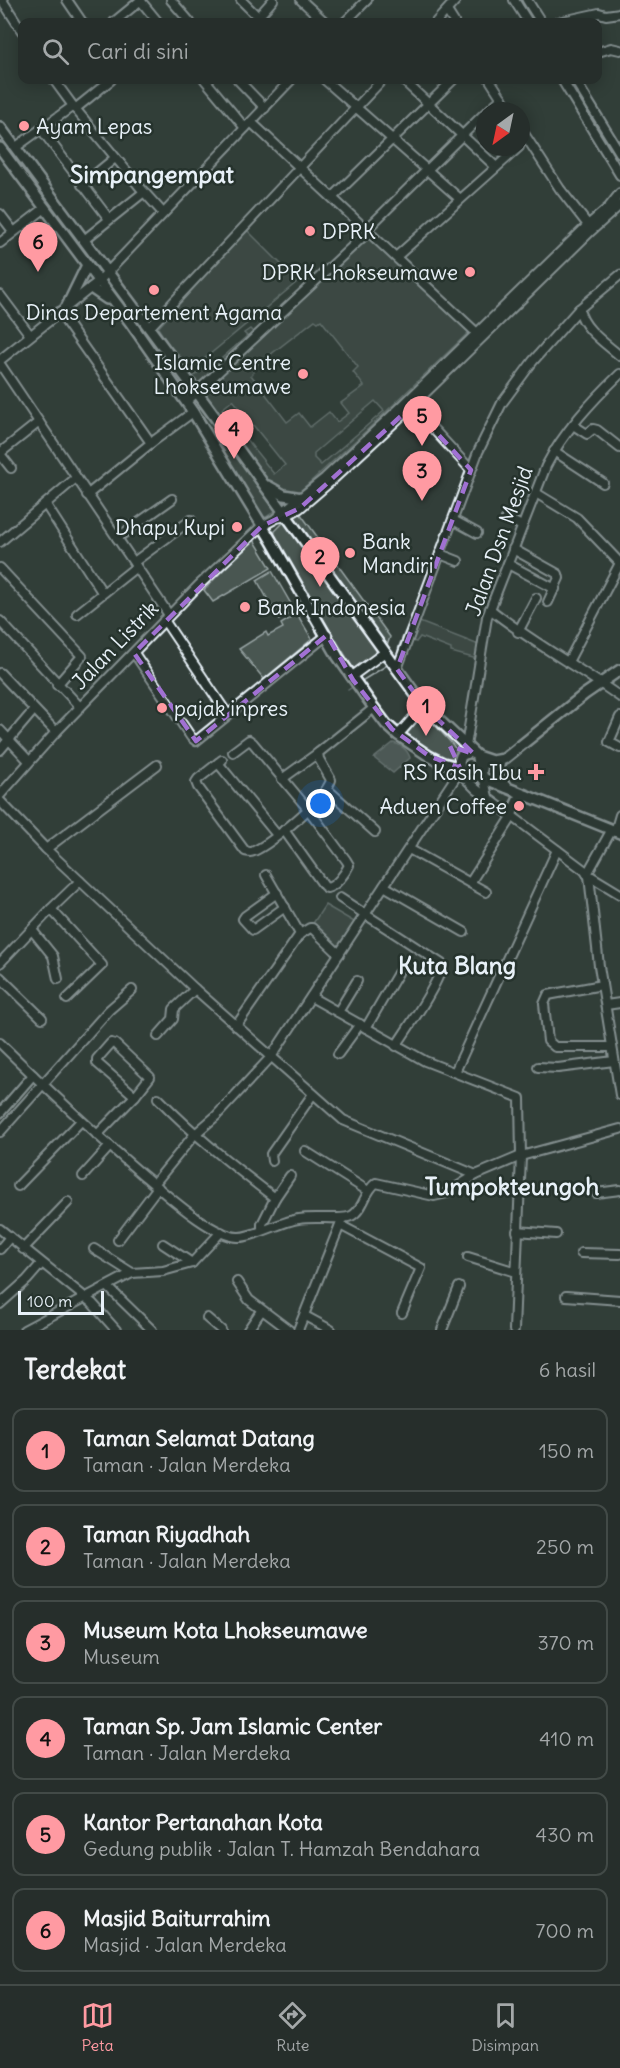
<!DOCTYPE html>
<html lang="id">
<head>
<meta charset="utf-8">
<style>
  body { margin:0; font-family:Delius,sans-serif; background:#2e3633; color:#f1f3f6 }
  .compass { position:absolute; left:476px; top:102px; width:54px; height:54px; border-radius:50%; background:#262e2b; box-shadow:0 3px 15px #0003; rotate:213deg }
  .scale { position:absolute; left:18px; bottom:15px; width:86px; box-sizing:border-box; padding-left:6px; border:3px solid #e8f1f8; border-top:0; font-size:16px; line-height:21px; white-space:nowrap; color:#e8f1f8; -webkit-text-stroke:4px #26332d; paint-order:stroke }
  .you { position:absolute; left:321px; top:804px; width:21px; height:21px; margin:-15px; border:4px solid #fff; border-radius:50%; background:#1a73e8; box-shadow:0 0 0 9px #1a73e833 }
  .badge { display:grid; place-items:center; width:39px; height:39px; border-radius:50%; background:#ff9aa2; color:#111; font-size:20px; font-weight:700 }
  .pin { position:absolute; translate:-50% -50px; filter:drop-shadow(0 2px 3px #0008) }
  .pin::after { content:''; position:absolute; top:32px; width:21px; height:18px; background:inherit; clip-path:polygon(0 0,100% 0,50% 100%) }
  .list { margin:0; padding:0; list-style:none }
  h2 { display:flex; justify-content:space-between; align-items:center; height:78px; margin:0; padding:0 24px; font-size:26px }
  h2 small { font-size:20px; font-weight:400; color:#a4a8a9 }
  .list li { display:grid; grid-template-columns:39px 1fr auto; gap:18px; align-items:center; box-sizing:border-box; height:84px; margin:0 12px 12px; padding:0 12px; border:2px solid #424a47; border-radius:12px }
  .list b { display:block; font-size:22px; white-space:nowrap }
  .list p { margin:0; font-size:20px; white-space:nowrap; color:#a4a8a9 }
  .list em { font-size:20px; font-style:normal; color:#a4a8a9 }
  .icon { flex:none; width:33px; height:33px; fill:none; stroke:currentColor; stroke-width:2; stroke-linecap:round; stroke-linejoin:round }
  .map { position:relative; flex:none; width:620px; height:1330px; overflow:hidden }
  .search { position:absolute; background:#262e2b; box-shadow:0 3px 15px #0003; left:18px; right:18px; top:18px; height:66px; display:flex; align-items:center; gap:15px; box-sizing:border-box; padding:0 21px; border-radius:12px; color:#a4a8a9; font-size:22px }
  .sheet { height:654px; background:#262e2b }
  nav { display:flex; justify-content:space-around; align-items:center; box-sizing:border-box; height:84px; border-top:2px solid #424a47; background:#262e2b; font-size:16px; color:#a4a8a9 }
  nav a { display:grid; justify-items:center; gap:3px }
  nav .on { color:#ff9aa2 }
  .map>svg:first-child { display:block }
  .green { fill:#495651; stroke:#98a4a4; stroke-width:1.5; fill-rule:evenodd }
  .water { fill:#6d7978; stroke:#9ea9ab; stroke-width:1.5 }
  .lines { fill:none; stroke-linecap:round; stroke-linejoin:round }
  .stream { stroke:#9ea9ab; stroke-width:1.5 }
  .minor-casing { stroke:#e8f1f8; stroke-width:12 }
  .major-casing { stroke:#e8f1f8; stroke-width:14 }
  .minor { stroke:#26332d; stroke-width:8 }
  .major { stroke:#26332d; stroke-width:9 }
  .marked { fill:none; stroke:#a171d3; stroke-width:4.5; stroke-dasharray:12 8; stroke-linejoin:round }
  .poi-dot { fill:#ff9aa2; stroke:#26332d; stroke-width:2 }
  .labels { text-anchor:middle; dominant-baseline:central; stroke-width:5; stroke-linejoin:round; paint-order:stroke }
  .poi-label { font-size:21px; fill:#e8f1f8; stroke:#26332d; text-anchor:start }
  .street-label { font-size:21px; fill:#e8f1f8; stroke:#26332d }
  .quarter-label { font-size:24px; font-weight:bold; fill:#e8f1f8; stroke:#26332d }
</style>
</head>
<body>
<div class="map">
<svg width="620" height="1330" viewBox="0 0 620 1330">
  <rect width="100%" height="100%" fill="#323e39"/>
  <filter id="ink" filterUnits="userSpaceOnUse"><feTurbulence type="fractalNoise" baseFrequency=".0167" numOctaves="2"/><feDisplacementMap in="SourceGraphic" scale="12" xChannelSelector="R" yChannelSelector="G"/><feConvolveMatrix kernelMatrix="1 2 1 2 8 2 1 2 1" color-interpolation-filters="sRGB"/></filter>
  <g filter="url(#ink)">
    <g class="green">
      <path d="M246,229L296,279V283L192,369L169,345L158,328Z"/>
      <path d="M369,237L469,332L366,431L297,494C285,493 276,489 268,480L201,393ZM315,320L318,322L321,320L358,367L353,372L364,386L341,403L349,413L337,422L329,412L310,427L299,413L287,422L251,375L254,372L252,369ZM233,400L285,465L274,474L222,409ZM375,401L384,411L321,465L314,458V453Z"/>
      <path d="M250,329L253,332L201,382H195L192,378L211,361L214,365L247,336L244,333Z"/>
      <path d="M199,406L274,509L275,511L266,517H263L199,410Z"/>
      <path d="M300,513L390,637L387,646L294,518Z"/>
      <path d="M288,518L379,651L354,670L274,537L275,531Z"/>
      <path d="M253,538L271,568L213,602L204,590Z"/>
      <path d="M272,571L295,611L279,620L257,580Z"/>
      <path d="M297,614L312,639L264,679L239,649L266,632L268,636L283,628L281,624Z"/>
      <path d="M417,621L479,645L477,659L451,652V649L420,637L416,642L410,640Z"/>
      <path d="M424,713L453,745L456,750L453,758L439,757L407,734Z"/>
      <path d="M325,905L356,923L337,950L312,925Z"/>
    </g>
    <path class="water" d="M393,743C400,744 408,750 410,758L393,773L374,758Z"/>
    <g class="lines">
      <g class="stream">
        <path d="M610,279L620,269"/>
        <path d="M481,439L496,408"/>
        <path d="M396,660L399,646L426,580"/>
        <path d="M360,682L389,664"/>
        <path d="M348,690L354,686"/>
      </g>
      <g class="minor-casing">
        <g id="minor">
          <path d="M2,0L22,31"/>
          <path d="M67,0L82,22"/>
          <path d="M140,0L158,22"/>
          <path d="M171,0L190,22"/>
          <path d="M241,0L258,17L273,0"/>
          <path d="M301,0L325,22"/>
          <path d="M514,0L528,22"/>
          <path d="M527,0L541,22"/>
          <path d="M447,11L454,22"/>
          <path d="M114,22L141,0"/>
          <path d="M345,22L367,0"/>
          <path d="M436,22L456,0"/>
          <path d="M558,22L599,13L606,15L620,13"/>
          <path d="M598,52L611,48L620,50"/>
          <path d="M54,80L73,106L144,192L163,213"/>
          <path d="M205,80L245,128"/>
          <path d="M238,80L265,108"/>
          <path d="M325,80L460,199"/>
          <path d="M403,80L496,167"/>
          <path d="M490,80L510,111"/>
          <path d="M562,80L620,175"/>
          <path d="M575,80L620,153"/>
          <path d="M75,109L111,80"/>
          <path d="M488,111L502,98"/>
          <path d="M251,122L480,336"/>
          <path d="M41,129L109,219"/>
          <path d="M521,129L560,189L588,225"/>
          <path d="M16,147L73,106"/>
          <path d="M82,185L115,158"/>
          <path d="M333,197L453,80"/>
          <path d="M0,214L13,231"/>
          <path d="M367,229L485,113"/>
          <path d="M84,240L144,192"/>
          <path d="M0,243L45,208"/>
          <path d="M396,257L519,147"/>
          <path d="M0,295L30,335"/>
          <path d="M579,309C583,329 605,343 620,356"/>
          <path d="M59,312L151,443L87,495"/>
          <path d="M149,328L382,80"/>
          <path d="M0,360L99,281L291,80"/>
          <path d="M0,364L169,615"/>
          <path d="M186,402L369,231"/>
          <path d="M412,406L471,470"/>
          <path d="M573,425L587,434L593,429L597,430L620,448"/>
          <path d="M151,443L193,412"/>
          <path d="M554,451L603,483"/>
          <path d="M0,453L39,422"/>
          <path d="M0,454L11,468"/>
          <path d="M536,493L577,518L620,563"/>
          <path d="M46,505L102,592"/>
          <path d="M280,514L325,478L400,408L588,225L609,207L620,193"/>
          <path d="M506,518L522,526"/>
          <path d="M453,520L477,533"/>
          <path d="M117,538L172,499"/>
          <path d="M0,542L76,478"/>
          <path d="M513,549L558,574L559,578L548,602"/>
          <path d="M440,554L458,561"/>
          <path d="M134,562L191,520"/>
          <path d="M508,564L555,589"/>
          <path d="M0,568L82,656L57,685"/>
          <path d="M490,609C531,642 577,666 620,697"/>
          <path d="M77,614L136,567"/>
          <path d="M164,620L228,715"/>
          <path d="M0,621L80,707"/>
          <path d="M518,632L536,598"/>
          <path d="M134,653L191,737L196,741L327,635"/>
          <path d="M568,662L620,563"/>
          <path d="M397,669L478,452L502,403L533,361L579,309L620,275"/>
          <path d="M0,673L56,732"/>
          <path d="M351,677L385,652"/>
          <path d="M620,717L609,742L620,748"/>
          <path d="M0,730L29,761"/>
          <path d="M398,735L424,706"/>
          <path d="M466,746L487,617L546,466C564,431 592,401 620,374"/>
          <path d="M0,750L34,710"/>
          <path d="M233,752L249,740L253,743L308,809L346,860L349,865C345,874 336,886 327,888L324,886L284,830"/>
          <path d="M222,760L198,779L196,782L198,787L245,851C250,852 250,853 254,851C272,843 326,798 331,780L319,759L318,753L374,708"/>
          <path d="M484,760L482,772L488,797"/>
          <path d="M218,763L277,835"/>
          <path d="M462,770L466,779L476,789L584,870L589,876L599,966L620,1095"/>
          <path d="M282,779L318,753"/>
          <path d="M327,789L375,832"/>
          <path d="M0,795L56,732L198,586L262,526L277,518L286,516L300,508L329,483L412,406L591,231L620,205"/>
          <path d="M0,801L46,849L195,989L343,1120L476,1175L521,1156L620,1129"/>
          <path d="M611,831L587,874L620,894"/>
          <path d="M615,832L620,815"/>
          <path d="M46,849L157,765"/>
          <path d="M409,849L486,892"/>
          <path d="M266,875L300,934"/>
          <path d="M470,883L512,817"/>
          <path d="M384,886L464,932"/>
          <path d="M277,893L245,916L243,919L253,930L285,907"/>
          <path d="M340,898L442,964C441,981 407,1029 396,1046"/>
          <path d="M51,909L102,965L67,999"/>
          <path d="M32,930L53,956L58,979"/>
          <path d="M0,963L51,909L80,881"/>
          <path d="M0,977L42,1018"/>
          <path d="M602,985L548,995L544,1004L548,1041L555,1047H611"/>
          <path d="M311,997L425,1061L520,1098L521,1156L514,1330"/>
          <path d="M606,1005L620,1003"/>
          <path d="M338,1012L357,981"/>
          <path d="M236,1026L300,934L310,928H312L339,954"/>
          <path d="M366,1028L398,973"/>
          <path d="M158,1036L173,1019L174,1009L195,989"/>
          <path d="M0,1043C47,1089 94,1133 144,1176C165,1193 211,1236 238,1237C252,1238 282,1221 299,1219C312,1216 345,1221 353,1215C364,1208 365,1191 376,1183L434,1196L447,1193L476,1175"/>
          <path d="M111,1043L115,1044L150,1077L135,1096L97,1063V1059Z"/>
          <path d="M338,1054L360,1024"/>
          <path d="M538,1067L558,1068L614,1061"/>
          <path d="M455,1072L557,850"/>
          <path d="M158,1098C195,1136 233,1166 275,1198L262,1224V1230"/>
          <path d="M0,1113L33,1075"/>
          <path d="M0,1132L109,1010L132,990"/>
          <path d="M97,1135L135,1096"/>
          <path d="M305,1151L368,1191"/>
          <path d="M272,1161L271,1154L313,1094"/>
          <path d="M83,1176L110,1146"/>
          <path d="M154,1184L194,1135L216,1116L271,1057L461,769"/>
          <path d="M18,1186L81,1121"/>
          <path d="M596,1193L620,1190"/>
          <path d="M275,1198L290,1176"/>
          <path d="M340,1225L421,1268L402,1313"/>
          <path d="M0,1229L92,1303L116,1330"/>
          <path d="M517,1231L556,1234"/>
          <path d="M118,1240L158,1187"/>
          <path d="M163,1244L192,1263"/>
          <path d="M0,1249L10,1237"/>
          <path d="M23,1249L68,1202"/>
          <path d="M94,1249L132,1273"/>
          <path d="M581,1253L620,1254"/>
          <path d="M468,1257L516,1272"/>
          <path d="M237,1282L249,1300L289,1330"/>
          <path d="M108,1287L152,1330"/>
          <path d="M566,1296L620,1300"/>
          <path d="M0,1304L27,1280L41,1264"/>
          <path d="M305,1316L331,1330"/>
          <path d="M207,1318L221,1330"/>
          <path d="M24,1330L132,1273L163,1271L192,1263L221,1232"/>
          <path d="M248,1330L261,1311"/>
          <path d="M298,1330L341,1222"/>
          <path d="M442,1330L459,1287"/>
        </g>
      </g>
      <g class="major-casing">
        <g id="major">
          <path d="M0,127L207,406L424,706L477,756L492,761L504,759L585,694L620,670"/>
          <path d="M0,148L130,322L193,412L271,540L338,657L374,708L386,724L398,735L429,756L443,763L460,768L465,771L471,772L478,766L477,756"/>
          <path d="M91,288L107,299"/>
          <path d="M67,306L87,265"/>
          <path d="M268,486L284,495L302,498"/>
          <path d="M500,761L497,776L506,787"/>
          <path d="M460,768L459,762L461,756L469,752L474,754"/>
          <path d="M468,772L620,833"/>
          <path d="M511,815L518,800L527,796"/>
        </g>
      </g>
      <use href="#minor" class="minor"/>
      <use href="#major" class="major"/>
    </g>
  </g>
  <path d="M0 0H620V1330H0ZM412,406L471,470L397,669L424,706L474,754L450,746L460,768L429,756L392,729L353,680L327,635L196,741L134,653L262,526L300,508Z" fill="#323e39" fill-opacity=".55" fill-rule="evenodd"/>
  <path class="marked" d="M412,406L471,470L397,669L424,706L474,754L450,746L460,768L429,756L392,729L353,680L327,635L196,741L134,653L262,526L300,508Z"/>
  <g class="poi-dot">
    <circle cx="24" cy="126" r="6"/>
    <circle cx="310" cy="231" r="6"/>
    <circle cx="470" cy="272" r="6"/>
    <circle cx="154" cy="290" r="6"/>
    <circle cx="303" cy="374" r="6"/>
    <circle cx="237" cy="527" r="6"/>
    <circle cx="350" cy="553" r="6"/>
    <circle cx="245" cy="607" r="6"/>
    <circle cx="162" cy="708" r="6"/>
    <path d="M533 763h6v6h6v6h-6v6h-6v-6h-6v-6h6z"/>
    <circle cx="519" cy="806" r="6"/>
  </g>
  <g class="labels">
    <g class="poi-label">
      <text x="36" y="126">Ayam Lepas</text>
      <text x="322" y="231">DPRK</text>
      <text x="458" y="272" text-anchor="end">DPRK Lhokseumawe</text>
      <text x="154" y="312" text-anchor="middle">Dinas Departement Agama</text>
      <text x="291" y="362" text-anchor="end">Islamic Centre<tspan x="291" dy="24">Lhokseumawe</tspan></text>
      <text x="225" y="527" text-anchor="end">Dhapu Kupi</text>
      <text x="362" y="541">Bank<tspan x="362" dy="24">Mandiri</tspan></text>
      <text x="257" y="607">Bank Indonesia</text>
      <text x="174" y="708">pajak inpres</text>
      <text x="522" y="772" text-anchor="end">RS Kasih Ibu</text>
      <text x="507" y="806" text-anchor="end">Aduen Coffee</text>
    </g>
    <g class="street-label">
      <text transform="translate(499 541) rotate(-70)">Jalan Dsn Mesjid</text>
      <text transform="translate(115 645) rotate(-46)">Jalan Listrik</text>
    </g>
    <g class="quarter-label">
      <text x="152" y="174">Simpangempat</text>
      <text x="457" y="965">Kuta Blang</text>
      <text x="512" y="1186">Tumpokteungoh</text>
    </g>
  </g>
</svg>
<svg class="compass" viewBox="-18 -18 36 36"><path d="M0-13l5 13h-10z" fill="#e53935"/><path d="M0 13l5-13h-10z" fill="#a4a8a9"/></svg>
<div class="scale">100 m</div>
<div class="you"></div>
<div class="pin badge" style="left:426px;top:736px">1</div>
<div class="pin badge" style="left:320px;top:587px">2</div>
<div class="pin badge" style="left:422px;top:501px">3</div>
<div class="pin badge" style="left:234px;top:459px">4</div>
<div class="pin badge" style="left:422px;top:446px">5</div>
<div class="pin badge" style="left:38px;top:272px">6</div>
<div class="search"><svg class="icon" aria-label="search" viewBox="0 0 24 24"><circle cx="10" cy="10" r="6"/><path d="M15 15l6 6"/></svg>Cari di sini</div>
</div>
<section class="sheet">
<h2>Terdekat<small>6 hasil</small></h2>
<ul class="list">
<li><span class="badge">1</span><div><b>Taman Selamat Datang</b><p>Taman · Jalan Merdeka</p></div><em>150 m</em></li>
<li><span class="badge">2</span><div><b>Taman Riyadhah</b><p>Taman · Jalan Merdeka</p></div><em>250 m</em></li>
<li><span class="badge">3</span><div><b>Museum Kota Lhokseumawe</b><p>Museum</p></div><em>370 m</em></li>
<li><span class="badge">4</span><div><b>Taman Sp. Jam Islamic Center</b><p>Taman · Jalan Merdeka</p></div><em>410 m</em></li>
<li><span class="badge">5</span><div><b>Kantor Pertanahan Kota</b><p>Gedung publik · Jalan T. Hamzah Bendahara</p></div><em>430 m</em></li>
<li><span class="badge">6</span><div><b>Masjid Baiturrahim</b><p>Masjid · Jalan Merdeka</p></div><em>700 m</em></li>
</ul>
</section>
<nav>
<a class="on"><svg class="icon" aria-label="map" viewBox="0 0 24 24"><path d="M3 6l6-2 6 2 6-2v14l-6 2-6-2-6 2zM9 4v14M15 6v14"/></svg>Peta</a>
<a><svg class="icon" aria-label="directions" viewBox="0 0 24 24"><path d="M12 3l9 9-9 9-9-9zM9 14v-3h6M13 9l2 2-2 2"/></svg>Rute</a>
<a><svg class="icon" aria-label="saved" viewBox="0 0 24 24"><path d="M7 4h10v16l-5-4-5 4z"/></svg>Disimpan</a>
</nav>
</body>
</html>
